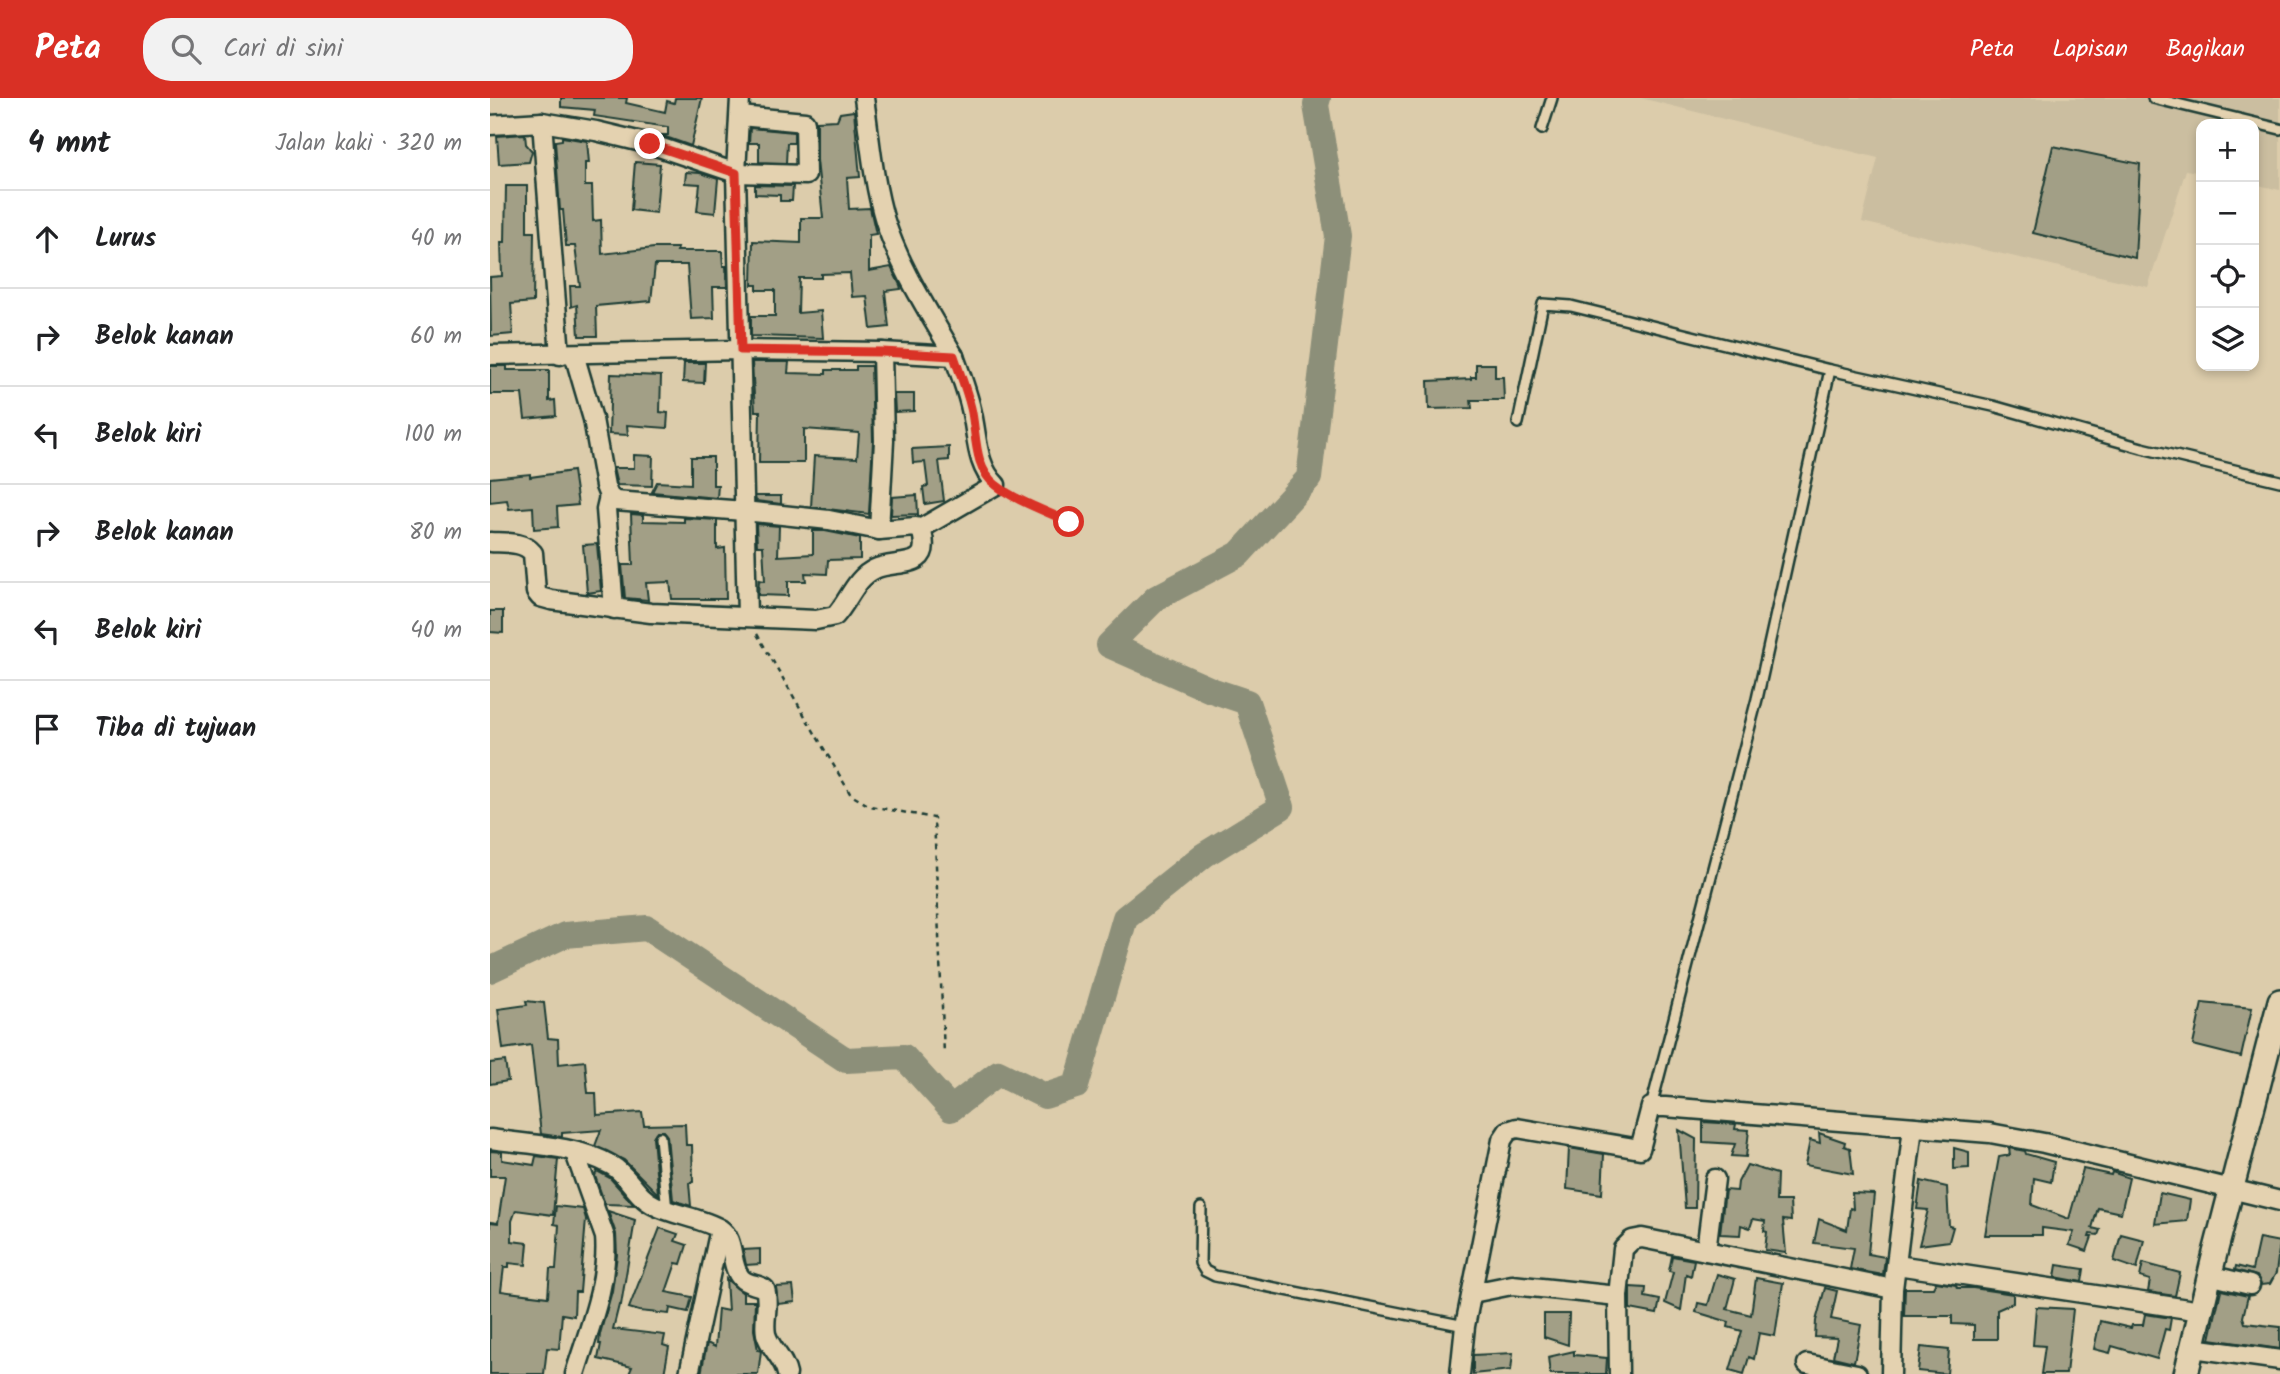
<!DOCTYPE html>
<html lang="id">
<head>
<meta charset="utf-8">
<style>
  body { margin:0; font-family:Kalam,sans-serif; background:#f2f2f2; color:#202124 }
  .controls { position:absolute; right:21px; top:21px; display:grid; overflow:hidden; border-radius:14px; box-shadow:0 4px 10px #0003 }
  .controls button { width:63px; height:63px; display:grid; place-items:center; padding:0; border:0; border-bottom:2px solid #e0e0e0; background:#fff; color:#202124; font:35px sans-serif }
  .stop { position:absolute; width:21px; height:21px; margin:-16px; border:5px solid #d93025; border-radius:50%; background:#fff }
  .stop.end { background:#d93025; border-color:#fff; box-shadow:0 2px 7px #0008 }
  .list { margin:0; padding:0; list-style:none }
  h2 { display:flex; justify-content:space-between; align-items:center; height:91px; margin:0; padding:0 28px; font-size:30px }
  h2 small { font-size:23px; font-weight:400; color:#757577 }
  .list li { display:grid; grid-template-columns:46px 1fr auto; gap:21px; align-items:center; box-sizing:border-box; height:98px; padding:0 28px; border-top:2px solid #e0e0e0 }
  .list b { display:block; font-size:26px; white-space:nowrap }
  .list em { font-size:23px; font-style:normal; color:#757577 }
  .icon { flex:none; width:38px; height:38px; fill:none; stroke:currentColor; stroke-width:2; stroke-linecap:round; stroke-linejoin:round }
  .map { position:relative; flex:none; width:1790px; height:1276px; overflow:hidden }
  header { display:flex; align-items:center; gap:42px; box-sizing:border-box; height:98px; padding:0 35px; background:#d93025; color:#fff }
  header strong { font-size:33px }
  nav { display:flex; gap:38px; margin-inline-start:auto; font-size:24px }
  .search { width:490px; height:63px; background:#f2f2f2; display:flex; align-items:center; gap:18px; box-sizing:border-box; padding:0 24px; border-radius:28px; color:#757577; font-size:26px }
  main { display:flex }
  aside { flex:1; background:#fff }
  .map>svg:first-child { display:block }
  .built { fill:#cbbea0 }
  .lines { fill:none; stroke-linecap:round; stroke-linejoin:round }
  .river { stroke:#8c8f79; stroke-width:26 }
  .building { fill:#a29f86; stroke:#1f3d34; stroke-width:2 }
  .service-casing { stroke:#1f3d34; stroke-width:14 }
  .minor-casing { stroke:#1f3d34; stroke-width:23 }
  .tertiary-casing { stroke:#1f3d34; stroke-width:28 }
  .path { stroke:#1f3d34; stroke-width:2.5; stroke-dasharray:5 5; stroke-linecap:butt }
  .service { stroke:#e4d2b0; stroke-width:9 }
  .minor { stroke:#e4d2b0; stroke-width:18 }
  .tertiary { stroke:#e4d2b0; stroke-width:23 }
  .route { stroke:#d93025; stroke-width:9 }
</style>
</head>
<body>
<header>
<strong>Peta</strong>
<div class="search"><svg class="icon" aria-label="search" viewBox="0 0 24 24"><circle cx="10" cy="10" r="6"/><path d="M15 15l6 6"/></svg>Cari di sini</div>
<nav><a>Peta</a><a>Lapisan</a><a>Bagikan</a></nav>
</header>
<main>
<aside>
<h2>4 mnt<small>Jalan kaki · 320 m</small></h2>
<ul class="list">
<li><svg class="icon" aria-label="ahead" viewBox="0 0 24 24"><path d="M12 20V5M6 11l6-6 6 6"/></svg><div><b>Lurus</b></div><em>40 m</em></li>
<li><svg class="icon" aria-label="right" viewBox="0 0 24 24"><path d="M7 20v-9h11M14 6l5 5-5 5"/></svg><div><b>Belok kanan</b></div><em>60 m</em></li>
<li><svg class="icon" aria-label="left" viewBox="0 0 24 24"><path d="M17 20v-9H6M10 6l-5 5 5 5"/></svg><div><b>Belok kiri</b></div><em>100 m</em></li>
<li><svg class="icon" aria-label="right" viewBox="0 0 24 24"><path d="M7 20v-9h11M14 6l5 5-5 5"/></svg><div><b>Belok kanan</b></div><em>80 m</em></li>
<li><svg class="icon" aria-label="left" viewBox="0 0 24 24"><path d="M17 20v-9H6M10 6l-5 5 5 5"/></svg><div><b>Belok kiri</b></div><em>40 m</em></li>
<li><svg class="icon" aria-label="arrive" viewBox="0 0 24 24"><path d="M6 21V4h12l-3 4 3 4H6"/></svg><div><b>Tiba di tujuan</b></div></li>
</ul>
</aside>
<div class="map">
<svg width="1790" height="1276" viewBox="0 0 1790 1276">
  <rect width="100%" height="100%" fill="#dcccab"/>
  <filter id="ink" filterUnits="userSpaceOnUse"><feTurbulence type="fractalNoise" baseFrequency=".0143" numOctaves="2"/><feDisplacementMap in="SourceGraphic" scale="14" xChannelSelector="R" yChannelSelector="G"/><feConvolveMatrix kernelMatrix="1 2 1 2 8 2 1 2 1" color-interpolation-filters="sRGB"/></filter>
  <g filter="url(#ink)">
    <path class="built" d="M1151,0H1790V92L1764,86V26H1711V75L1696,72L1658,189L1372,124L1388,60Z"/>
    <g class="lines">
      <path class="river" d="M0,872L75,837L157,830L356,962L414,959L461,1011L508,975L555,998L586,988L635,820L714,757L792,709L757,604L721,592L619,547L666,500L749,456L819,380L848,138L826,7L828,0"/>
    </g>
    <g class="building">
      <path d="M71,0H137L136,5L175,14L177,3L184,5L185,0H212L201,48L170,37H178V29L104,18L105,12L71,9Z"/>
      <path d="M364,13L370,79L357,80L359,111L380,110L386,136L379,137V173L401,169L410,187L411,191L395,193L399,229L381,231L377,198L362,199L360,175L331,176V180H309L308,215L331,213L333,240L261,238V218H285V192H267V187H262L263,143L311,145V120H333L327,62V23L347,22L350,15Z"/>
      <path d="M260,30L304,34V45H297L296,65L269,64V45H259Z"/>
      <path d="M35,36L36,46L42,53L39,64L9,66L7,38Z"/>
      <path d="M72,39L97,43L99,65H95V88H102L103,123L111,122L112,156L164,150H188L187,153H232L233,168H236L237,189H223L224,220L201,221L197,167H165L161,203L106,208L107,238H89L87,207L81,209L80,188H90L85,148H76L73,112H70L65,43L72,42Z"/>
      <path d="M1563,48L1650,66L1645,160L1543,135Z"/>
      <path d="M145,64L170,66L166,115L141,112Z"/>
      <path d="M196,74L210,75L228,81L225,115L207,113L210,86L195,85Z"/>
      <path d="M265,87L303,88L302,103H290V97L265,96Z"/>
      <path d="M16,88H37V134H44L43,204L21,206L23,236L1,238L0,179L12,178L11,144H15Z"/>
      <path d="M262,264H299L298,275L336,276V272H366V268H381L383,343L379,416L321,409L324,358L367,360L369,335L314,331V365H269L270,313H265Z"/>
      <path d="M194,265H215L214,285L193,284Z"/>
      <path d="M986,266H1005V279H1013L1014,302H981L982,310L939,311L938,283L981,281V279H986Z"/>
      <path d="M0,268H17V272H59V303L65,302L66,318L35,321L32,296H0Z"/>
      <path d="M121,276L171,278L170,314L178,315L177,330L137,327L138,337L119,336Z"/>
      <path d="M404,296H424V313L405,314Z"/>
      <path d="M459,349V362L449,363L454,403L435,406L433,389L438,388L435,364L423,365L422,351Z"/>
      <path d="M144,357L163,358L162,388L127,387L123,370H144Z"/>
      <path d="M201,359H223V387H228L227,400L162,394L167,384L201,386Z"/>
      <path d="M83,373L88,407L67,409L68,429L44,431L43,409L19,411L17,402L0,404V380L40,376V379Z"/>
      <path d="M427,397L428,416L401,417L402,399Z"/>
      <path d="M265,398H291V406L266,403Z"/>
      <path d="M141,416L153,417V423L194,424V420L227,422V451L235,450L236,501H182L180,484L156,485L158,502L135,500L132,467H143Z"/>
      <path d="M266,426L289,428L288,458L323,456V433H335L370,440V461L338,462L337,476L315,475L316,483H298V498L268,497L269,482L275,483L273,448H267Z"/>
      <path d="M107,446L111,493L97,495L93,447Z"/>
      <path d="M0,513H13V535L0,534Z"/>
      <path d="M36,903L54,905L58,940L68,941L69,966L95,963L98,995H106L107,1017L152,1014L154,1027L195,1026L196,1047H202L203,1084L199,1085L201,1108L183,1102L177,1038L173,1033H167L163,1039L168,1096L134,1062L105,1048L111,1032L72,1035V1039L51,1036L41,947L13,951L8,911L37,907Z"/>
      <path d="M1712,905L1762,910L1751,959L1703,947Z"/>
      <path d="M15,963L18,983L0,986V965Z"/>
      <path d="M1213,1024L1246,1026L1245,1031L1259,1032L1256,1059L1241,1058L1245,1046L1213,1044Z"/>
      <path d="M1189,1032L1206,1041L1205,1110H1195Z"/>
      <path d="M1329,1035L1355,1044L1354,1048L1360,1050L1363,1076L1315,1067L1320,1042L1330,1045Z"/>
      <path d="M1079,1050L1114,1056L1112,1096L1077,1091Z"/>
      <path d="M1464,1050L1479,1054V1070L1464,1071Z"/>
      <path d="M1519,1050L1535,1053L1536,1056L1564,1064L1561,1084L1544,1080L1542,1107L1579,1121L1593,1071L1621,1077L1622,1074L1639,1080L1631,1115L1608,1110L1602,1130L1610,1132L1608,1137L1600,1136L1599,1139H1602L1597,1153L1579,1147L1584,1134L1552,1130V1137H1495L1509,1059L1520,1057Z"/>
      <path d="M0,1053L12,1054V1062L44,1067L46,1058L68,1061L63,1117L26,1112L22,1123V1143L38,1145L36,1167L19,1165V1169H14L11,1193L58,1199L60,1171H66L69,1127L64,1126L66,1108L93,1111L96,1121L90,1194H85L84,1218L72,1216L69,1251L57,1250L54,1276H0V1124L8,1125L15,1078H0Z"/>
      <path d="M1257,1067L1287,1076L1286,1103H1300L1301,1123L1293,1122L1296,1155L1275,1152L1277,1134L1274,1133L1275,1123L1263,1121L1260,1130L1251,1127L1250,1137L1230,1136L1235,1092L1247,1093L1248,1084Z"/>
      <path d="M107,1073L120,1080L144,1107L115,1106L105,1078Z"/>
      <path d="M1431,1083L1457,1089L1459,1128L1463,1129L1459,1143L1429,1147L1438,1112L1427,1111Z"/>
      <path d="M1362,1095L1384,1096L1378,1156L1395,1159L1393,1177L1360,1171L1364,1150L1324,1145L1329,1121L1357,1132L1360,1110L1363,1111Z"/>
      <path d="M1670,1095L1700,1102L1697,1123L1665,1126Z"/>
      <path d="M118,1113L145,1122L131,1207H129L123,1231L175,1237L173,1247L179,1249L174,1276H139L142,1269L108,1261L111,1246H109L110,1236L122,1193L127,1157L126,1136Z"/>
      <path d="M170,1130L188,1136L185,1143L197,1147L191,1166L186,1165L176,1194L202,1199L198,1214L180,1210L179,1216L149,1213L139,1210Z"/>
      <path d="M1631,1136L1654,1142L1647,1171L1624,1163Z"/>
      <path d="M1769,1140L1790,1144L1786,1175L1780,1186L1771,1187L1767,1178L1745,1172L1746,1168L1762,1172Z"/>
      <path d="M270,1151V1166L256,1167L253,1152Z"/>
      <path d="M1182,1158L1204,1162L1201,1178L1196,1176L1191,1212L1175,1205L1183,1174L1179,1173Z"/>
      <path d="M1653,1165L1690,1175L1685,1198L1658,1194L1660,1182L1650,1179Z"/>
      <path d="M1567,1167L1594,1171L1592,1184L1565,1179Z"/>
      <path d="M1227,1176L1245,1181L1237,1211L1261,1217L1266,1180L1293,1185L1285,1238L1269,1235L1264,1261L1259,1259L1254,1276L1240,1272L1252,1233L1238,1229L1239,1224L1206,1214L1208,1205L1218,1207Z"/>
      <path d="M236,1181L253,1195V1203H265L264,1232L268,1252L271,1253L268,1276H211L217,1245L225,1249L228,1211L238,1213Z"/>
      <path d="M1446,1184L1466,1187L1467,1190H1483L1523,1196V1205L1507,1212V1241H1484V1227L1462,1226V1218H1414L1415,1190H1443Z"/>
      <path d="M303,1188L305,1204L288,1206L286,1189Z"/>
      <path d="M1140,1189L1156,1190L1155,1199L1170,1202L1167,1216L1140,1211Z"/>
      <path d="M1335,1190L1347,1193L1341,1221L1371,1227L1364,1264L1343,1259L1347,1240L1325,1239L1326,1223Z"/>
      <path d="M1731,1192L1758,1198L1753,1219L1755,1225L1790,1229V1251L1720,1241Z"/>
      <path d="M1546,1209L1583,1211L1576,1276H1551L1555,1248L1543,1247Z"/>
      <path d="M1054,1216H1079L1078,1247L1054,1239Z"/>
      <path d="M1655,1216L1681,1220L1679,1232L1675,1231L1667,1261L1622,1248L1620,1255L1604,1251L1610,1223L1641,1230L1642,1227H1653Z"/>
      <path d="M1431,1249L1459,1252L1457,1276L1428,1273Z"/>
      <path d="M1084,1253V1257L1117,1260L1116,1276H1060L1058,1259Z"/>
      <path d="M1023,1255L1021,1272L983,1276V1257Z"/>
    </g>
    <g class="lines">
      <g class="service-casing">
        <g id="service">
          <path d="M1663,0L1790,31"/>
          <path d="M1052,31L1062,0"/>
          <path d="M1028,325L1053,206L1081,208L1340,272L1503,308L1652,350L1790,383"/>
          <path d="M1161,1009L1267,601L1340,272"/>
          <path d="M170,1039L177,1113"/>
          <path d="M711,1110L710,1165L715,1173L725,1178L975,1228"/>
        </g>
      </g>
      <g class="minor-casing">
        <g id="minor">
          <path d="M250,0L246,75L257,517"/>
          <path d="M374,0C380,41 383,83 395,123C411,172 439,214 464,258"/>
          <path d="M52,24L70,257"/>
          <path d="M0,27L52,24L106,33L160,46L246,75L316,77L315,24L250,18"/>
          <path d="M0,257L251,252L392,254L464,258C470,275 477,293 481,311C488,338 485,366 506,387L430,431"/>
          <path d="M119,398L116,411L124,511"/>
          <path d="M389,432L394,343L392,254"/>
          <path d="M0,444C15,445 33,443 43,455L46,494L50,499L61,502L161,515L326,522L345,518C359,503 365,480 385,471C397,465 420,467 428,460C436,455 434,442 432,434L426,429L389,432L339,422L254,413L125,403L119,398L115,388L103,321L84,256"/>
          <path d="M0,1041C36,1046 89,1048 121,1067C139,1077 145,1098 164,1107C183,1117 212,1120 230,1131C246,1141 239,1167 251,1180C257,1187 268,1186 275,1191C280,1206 273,1221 276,1236C280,1251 294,1260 297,1276"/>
          <path d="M1216,1153L1225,1081"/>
          <path d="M1407,1167L1711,1213"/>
          <path d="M1719,1177L1760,1187"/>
          <path d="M982,1195L1022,1187L1128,1198"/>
          <path d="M1703,1250L1790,1262"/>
          <path d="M1317,1266L1367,1276"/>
          <path d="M85,1276C98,1233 119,1184 115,1139L85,1055"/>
          <path d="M199,1276L230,1131"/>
          <path d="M970,1276L975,1228L1012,1042L1018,1033L1027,1030L1150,1051L1161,1009H1175L1500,1035L1554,1045L1790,1103"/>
          <path d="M1129,1276L1128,1198L1133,1151L1142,1142L1152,1140L1403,1191"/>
          <path d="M1401,1276L1403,1191L1423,1029"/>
        </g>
      </g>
      <g class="tertiary-casing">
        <path id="tertiary" d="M1696,1276L1725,1155L1790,903"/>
      </g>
      <g class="path">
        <path d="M518,394L579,424"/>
        <path d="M267,536L361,697L380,708L444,720L454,956"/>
      </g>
      <use href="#service" class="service"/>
      <use href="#minor" class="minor"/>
      <use href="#tertiary" class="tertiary"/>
    </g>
  </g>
  <g class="lines" filter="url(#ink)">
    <path class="route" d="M160,46L246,75L251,252L392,254L464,258C470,276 477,293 481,310C487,335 483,370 506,387C526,403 556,413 579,424"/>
  </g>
</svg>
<div class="controls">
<button>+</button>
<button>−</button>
<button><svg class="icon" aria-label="locate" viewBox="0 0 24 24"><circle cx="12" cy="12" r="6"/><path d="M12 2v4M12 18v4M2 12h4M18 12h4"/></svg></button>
<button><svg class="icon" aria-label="layers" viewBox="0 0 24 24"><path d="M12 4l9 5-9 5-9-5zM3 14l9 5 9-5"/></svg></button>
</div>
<div class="stop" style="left:579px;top:424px"></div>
<div class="stop end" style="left:160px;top:46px"></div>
</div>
</main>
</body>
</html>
